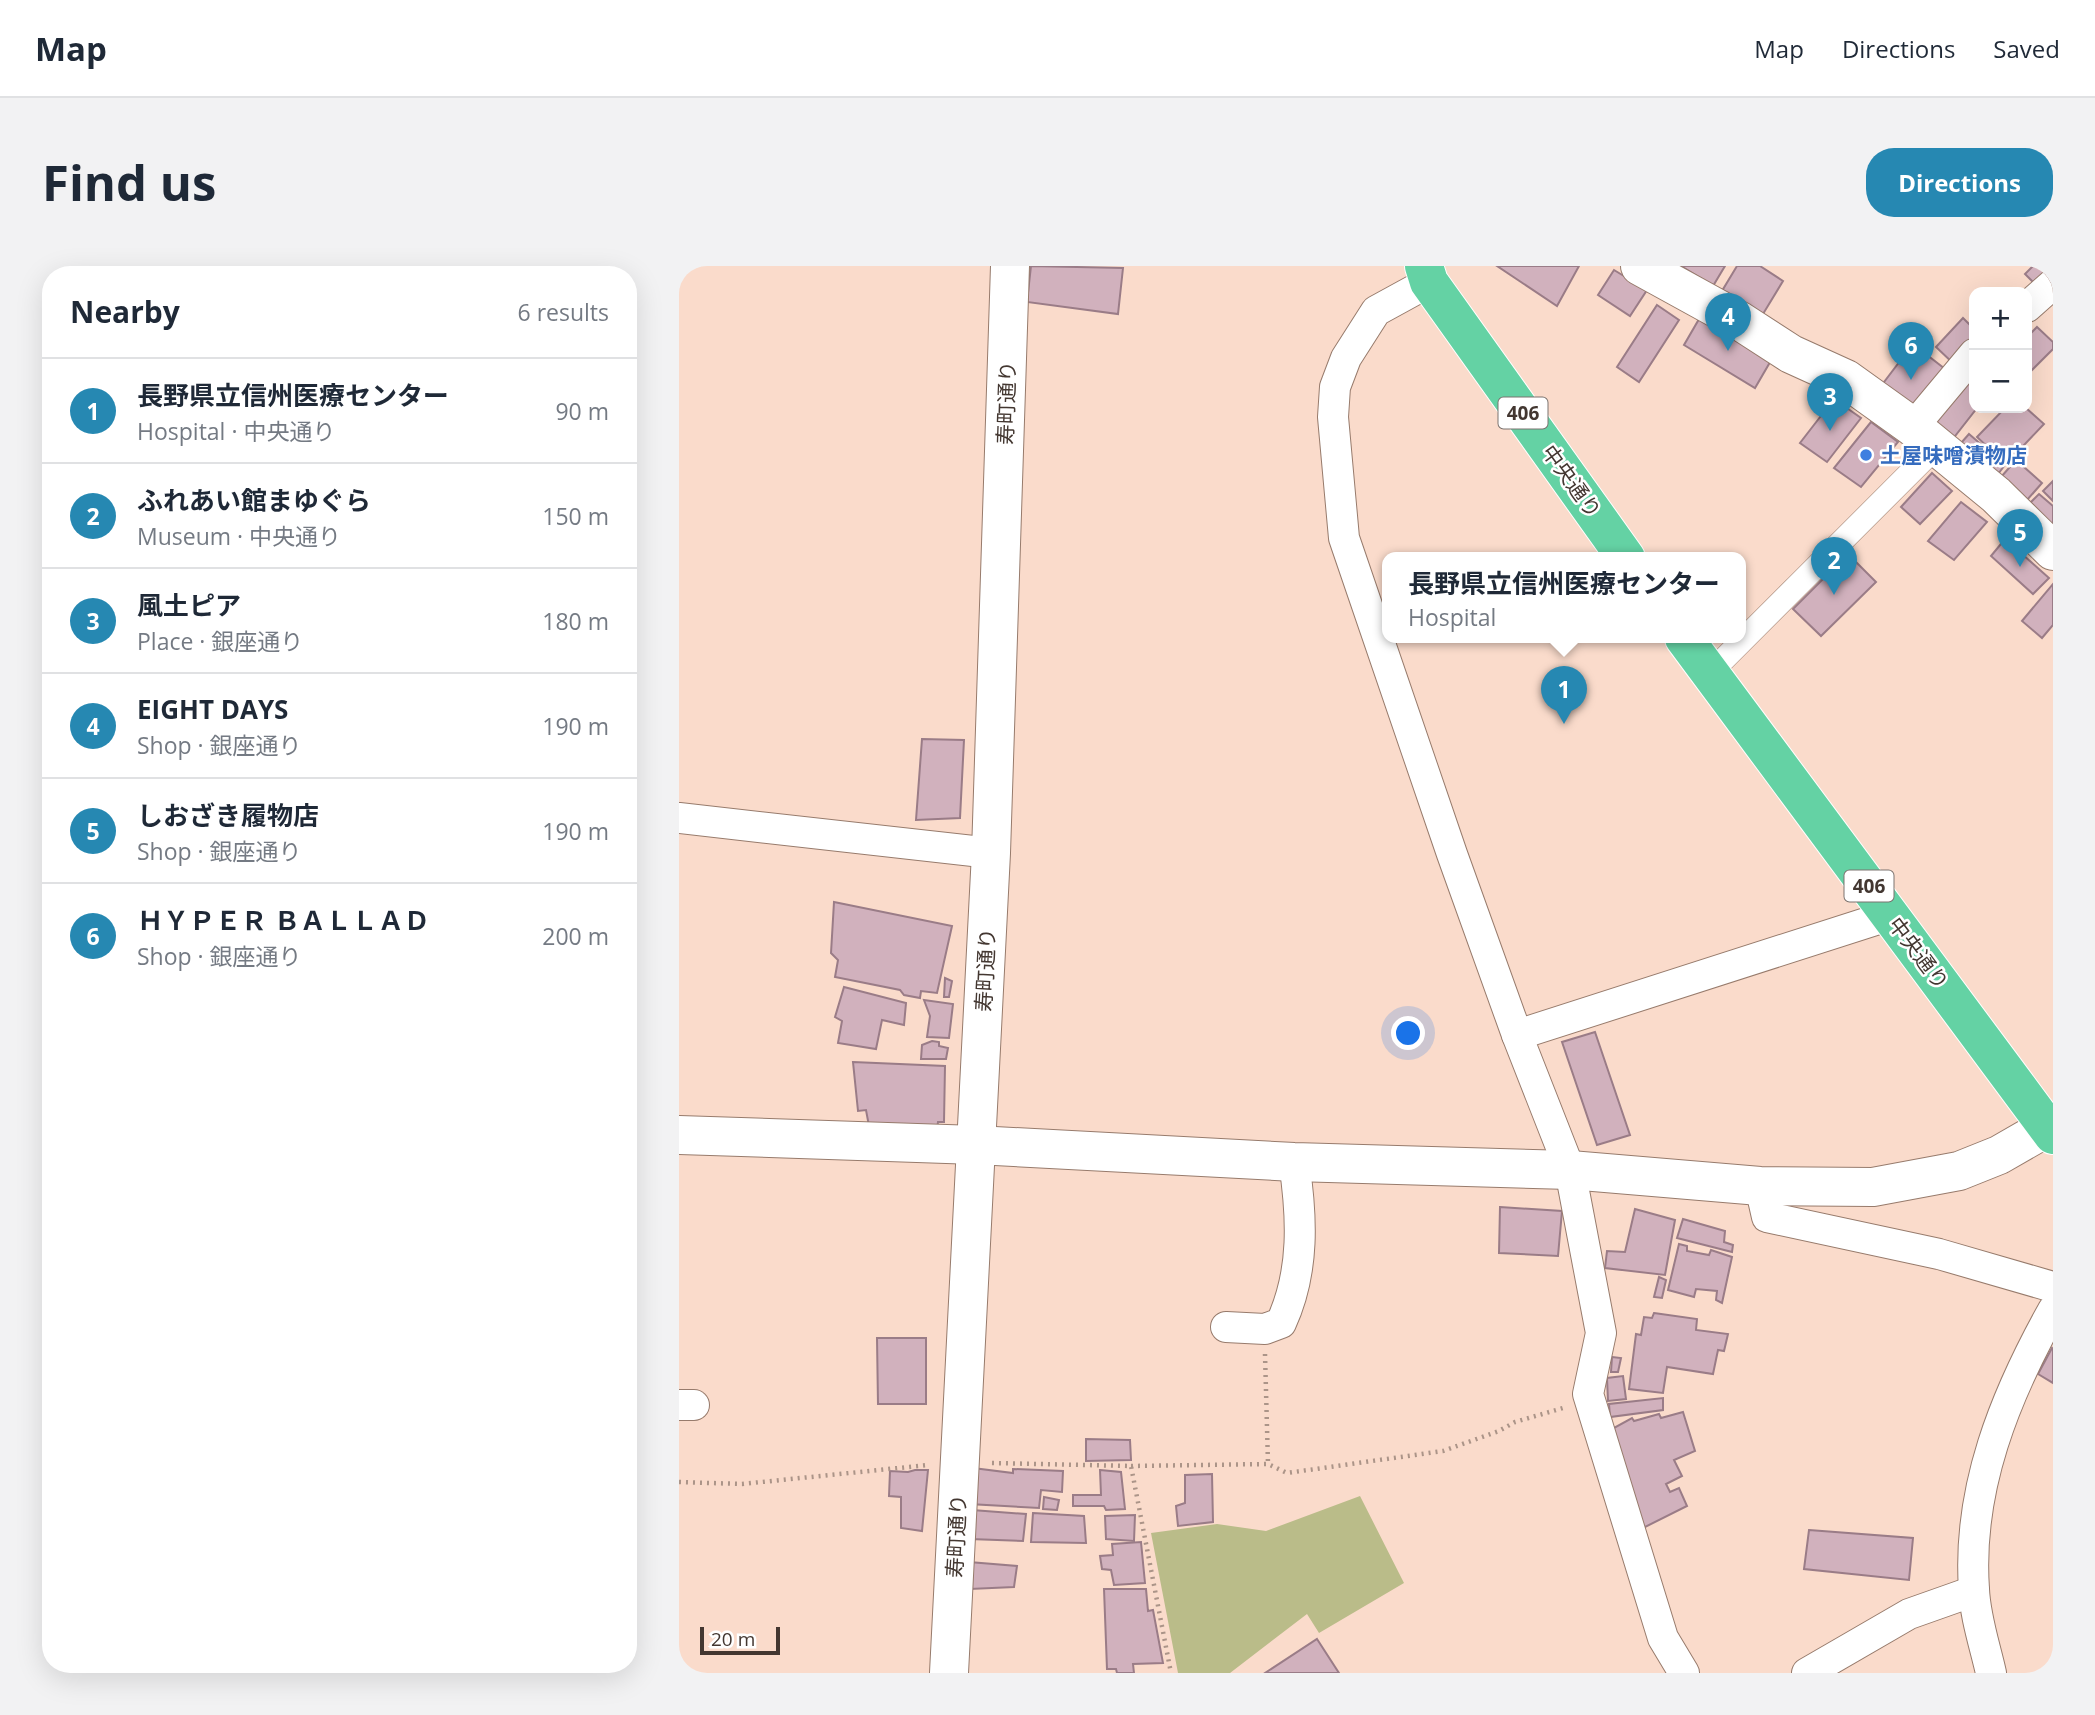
<!DOCTYPE html>
<html lang="en">
<head>
<meta charset="utf-8">
<style>
  body { margin:0; font-family:"Open Sans","Noto Sans JP",sans-serif; background:#f2f2f3; color:#1f2937 }
  .controls { position:absolute; right:21px; top:21px; display:grid; overflow:hidden; border-radius:14px; box-shadow:0 7px 28px #0002 }
  .controls button { width:63px; height:63px; display:grid; place-items:center; padding:0; border:0; border-bottom:2px solid #e0e1e3; background:#fff; color:#1f2937; font:35px sans-serif }
  .scale { position:absolute; left:21px; bottom:18px; width:80px; box-sizing:border-box; padding-left:7px; border:4px solid #433731; border-top:0; font-size:19px; line-height:24px; white-space:nowrap; color:#433731; -webkit-text-stroke:5px #fff; paint-order:stroke }
  .you { position:absolute; left:730px; top:768px; width:24px; height:24px; margin:-18px; border:5px solid #fff; border-radius:50%; background:#1a73e8; box-shadow:0 0 0 10px #1a73e833 }
  .badge { display:grid; place-items:center; width:46px; height:46px; border-radius:50%; background:#2688b2; color:#fff; font-size:23px; font-weight:700 }
  .pin { position:absolute; translate:-50% -58px; filter:drop-shadow(0 2px 4px #0008) }
  .pin::after { content:''; position:absolute; top:37px; width:24px; height:21px; background:inherit; clip-path:polygon(0 0,100% 0,50% 100%) }
  .popup { position:absolute; left:703px; top:286px; width:364px; height:91px; box-sizing:border-box; display:grid; place-content:center; border-radius:14px; background:#fff; filter:drop-shadow(0 2px 5px #0005); font-size:23px; white-space:nowrap; color:#747a83 }
  .popup b { font-size:26px; color:#1f2937 }
  .popup::after { content:''; position:absolute; left:50%; top:100%; margin-left:-14px; border:14px solid transparent; border-top-color:#fff }
  .list { margin:0; padding:0; list-style:none }
  h2 { display:flex; justify-content:space-between; align-items:center; height:91px; margin:0; padding:0 28px; font-size:30px }
  h2 small { font-size:23px; font-weight:400; color:#747a83 }
  .list li { display:grid; grid-template-columns:46px 1fr auto; gap:21px; align-items:center; box-sizing:border-box; height:105px; padding:0 28px; border-top:2px solid #e0e1e3 }
  .list b { display:block; font-size:26px; white-space:nowrap }
  .list p { margin:0; font-size:23px; white-space:nowrap; color:#747a83 }
  .list em { font-size:23px; font-style:normal; color:#747a83 }
  .map { position:relative; flex:none; width:1374px; height:1407px; overflow:hidden; border-radius:28px }
  header { display:flex; align-items:center; gap:42px; box-sizing:border-box; height:98px; padding:0 35px; background:#fff; border-bottom:2px solid #e0e1e3 }
  header strong { font-size:33px }
  nav { display:flex; gap:38px; margin-inline-start:auto; font-size:24px }
  .intro { display:flex; align-items:center; justify-content:space-between; box-sizing:border-box; height:168px; padding:0 42px }
  h1 { margin:0; font-size:49px }
  .button { padding:18px 32px; border-radius:28px; background:#2688b2; color:#fff; font-size:24px; font-weight:700 }
  main { display:flex; gap:42px; padding:0 42px }
  aside { flex:1; background:#fff; border-radius:28px; box-shadow:0 7px 28px #0002 }
  .map>svg:first-child { display:block }
  .green { fill:#babc89 }
  .building { fill:#d1b1bd; stroke:#9a7c87; stroke-width:2 }
  .lines { fill:none; stroke-linecap:round; stroke-linejoin:round }
  .pedestrian-casing { stroke:#977b6c; stroke-width:24 }
  .minor-casing { stroke:#977b6c; stroke-width:32 }
  .tertiary-casing { stroke:#977b6c; stroke-width:40 }
  .trunk-casing { stroke:#fff; stroke-width:40 }
  .path { stroke:#ab9488; stroke-width:4.5; stroke-dasharray:2 5; stroke-linecap:butt }
  .pedestrian { stroke:#fff; stroke-width:23 }
  .minor { stroke:#fff; stroke-width:30 }
  .tertiary { stroke:#fff; stroke-width:38 }
  .trunk { stroke:#64d2a4; stroke-width:38 }
  .shop-dot { fill:#3f7fe0; stroke:#fff; stroke-width:2.5 }
  .labels { text-anchor:middle; dominant-baseline:central; stroke-width:5; stroke-linejoin:round; paint-order:stroke }
  .shield { fill:#fff; stroke:#7b736f; stroke-width:2 }
  .shield-label { font-size:19px; font-weight:bold; fill:#433731 }
  .street-label { font-size:21px; fill:#433731; stroke:#fff }
  .shop-label { font-size:21px; font-weight:bold; fill:#366cbe; stroke:#fff; text-anchor:start }
</style>
</head>
<body>
<header>
<strong>Map</strong>
<nav><a>Map</a><a>Directions</a><a>Saved</a></nav>
</header>
<div class="intro"><h1>Find us</h1><a class="button">Directions</a></div>
<main>
<aside>
<h2>Nearby<small>6 results</small></h2>
<ul class="list">
<li><span class="badge">1</span><div><b>長野県立信州医療センター</b><p>Hospital · 中央通り</p></div><em>90 m</em></li>
<li><span class="badge">2</span><div><b>ふれあい館まゆぐら</b><p>Museum · 中央通り</p></div><em>150 m</em></li>
<li><span class="badge">3</span><div><b>風土ピア</b><p>Place · 銀座通り</p></div><em>180 m</em></li>
<li><span class="badge">4</span><div><b>EIGHT DAYS</b><p>Shop · 銀座通り</p></div><em>190 m</em></li>
<li><span class="badge">5</span><div><b>しおざき履物店</b><p>Shop · 銀座通り</p></div><em>190 m</em></li>
<li><span class="badge">6</span><div><b>ＨＹＰＥＲ ＢＡＬＬＡＤ</b><p>Shop · 銀座通り</p></div><em>200 m</em></li>
</ul>
</aside>
<div class="map">
<svg width="1374" height="1407" viewBox="0 0 1374 1407">
  <rect width="100%" height="100%" fill="#fadbcb"/>
  <path class="green" d="M681,1230L725,1317L640,1367L628,1348L551,1407H499L472,1267L538,1258L587,1265Z"/>
  <g class="building">
    <path d="M352,0L444,2L439,48L348,36Z"/>
    <path d="M818,0H900L878,40Z"/>
    <path d="M1002,0H1046L1034,20Z"/>
    <path d="M1058,0H1081L1104,15L1084,48L1043,25Z"/>
    <path d="M1354,0H1374V14L1363,25L1346,8Z"/>
    <path d="M935,4L968,24L951,50L919,29Z"/>
    <path d="M978,39L1000,54L960,116L938,101Z"/>
    <path d="M1023,48L1094,91L1076,122L1005,79Z"/>
    <path d="M1284,52L1295,63V78L1276,99L1257,81Z"/>
    <path d="M1358,61L1374,76V83L1350,107L1348,104V71Z"/>
    <path d="M1234,78L1266,103L1231,149L1199,124Z"/>
    <path d="M1286,113L1295,122V142H1298L1269,179L1247,162Z"/>
    <path d="M1155,133L1182,152L1148,196L1121,177Z"/>
    <path d="M1326,142H1347L1365,158L1327,198L1298,171Z"/>
    <path d="M1192,156L1219,176L1182,221L1155,202Z"/>
    <path d="M1290,168L1326,199L1312,217L1275,185Z"/>
    <path d="M1337,194L1363,217L1341,242L1315,219Z"/>
    <path d="M1253,207L1273,225L1241,258L1222,241Z"/>
    <path d="M1374,215V235L1364,225Z"/>
    <path d="M1360,228L1374,240V272L1344,244Z"/>
    <path d="M1282,236L1308,256L1275,294L1249,275Z"/>
    <path d="M1326,273L1370,312L1354,328L1312,290Z"/>
    <path d="M1169,288L1197,316L1142,370L1114,343Z"/>
    <path d="M1374,318V359L1363,372L1343,355Z"/>
    <path d="M243,473L285,474L281,552L237,554Z"/>
    <path d="M155,636L273,660L258,727L242,725L241,732L225,729L221,724L156,711L159,694L152,687Z"/>
    <path d="M266,712L273,715L270,731H265Z"/>
    <path d="M165,721L227,737L225,759L203,754L197,783L159,777L163,755L156,751Z"/>
    <path d="M245,734L274,738L270,772L248,771L251,750Z"/>
    <path d="M916,766L951,869L918,879L883,776Z"/>
    <path d="M253,775L260,776V780L269,782L267,793H242L243,779Z"/>
    <path d="M174,796L266,800L265,856H259L258,863L190,860L187,844L179,845Z"/>
    <path d="M821,941L883,945L879,990L820,987Z"/>
    <path d="M956,943L996,954L986,1009L926,1002L928,985L946,986Z"/>
    <path d="M1004,953L1046,965L1045,976L1054,979L1053,986L998,972Z"/>
    <path d="M1000,978L1008,980V985L1030,989L1032,984L1053,991L1043,1037L1037,1034L1038,1025L1017,1023L1015,1031L989,1024Z"/>
    <path d="M980,1011L987,1014L983,1032L975,1031Z"/>
    <path d="M975,1047L1018,1053L1017,1064L1049,1068L1045,1085L1039,1084L1034,1108L988,1101L984,1127L950,1123L957,1068L962,1069L965,1051L973,1052Z"/>
    <path d="M198,1072H247V1138H199Z"/>
    <path d="M1373,1082L1374,1083V1117L1359,1108Z"/>
    <path d="M933,1091L942,1092L939,1106H932Z"/>
    <path d="M944,1110L947,1133L929,1135L928,1112Z"/>
    <path d="M984,1132V1144L931,1151L930,1138Z"/>
    <path d="M1004,1146L1016,1185L995,1194L1003,1210L987,1218L991,1226L1000,1222L1008,1240L962,1263L933,1163L953,1152L955,1155L980,1148L982,1152Z"/>
    <path d="M407,1173L451,1174L452,1194L407,1195Z"/>
    <path d="M294,1202L334,1207V1203L384,1205L383,1226L362,1224L360,1242L290,1238Z"/>
    <path d="M236,1204H249L243,1265L222,1262V1231L210,1230L211,1205L229,1206Z"/>
    <path d="M421,1204L442,1206L446,1243L427,1244L425,1240H394V1229H422Z"/>
    <path d="M533,1208L534,1256L499,1260L497,1240L506,1237V1209Z"/>
    <path d="M365,1231L380,1234L378,1244L364,1243Z"/>
    <path d="M293,1244L347,1248L344,1275L291,1273Z"/>
    <path d="M354,1247L405,1250L407,1277L352,1276Z"/>
    <path d="M456,1249L455,1275L427,1273L426,1250Z"/>
    <path d="M1130,1264L1234,1272L1230,1314L1125,1303Z"/>
    <path d="M462,1276L466,1317L435,1319L432,1304L423,1303L421,1290L434,1289L433,1278Z"/>
    <path d="M290,1296L338,1300L335,1321L291,1323Z"/>
    <path d="M425,1323H467L469,1345L474,1344L484,1397L454,1398L455,1407H438L437,1403H428Z"/>
    <path d="M638,1373L660,1407H586Z"/>
  </g>
  <g class="lines">
    <g class="pedestrian-casing">
      <path id="pedestrian" d="M1030,408L1258,180"/>
    </g>
    <g class="minor-casing">
      <g id="minor">
        <path d="M750,16L697,45L667,92L656,121L654,151L665,272L773,588L838,769L891,904L922,1067L909,1128L984,1372L1005,1407"/>
        <path d="M1348,41L1374,18"/>
        <path d="M1234,161L1295,88"/>
        <path d="M0,552L312,587"/>
        <path d="M838,769L1212,649"/>
        <path d="M1081,920L1088,951L1260,988L1374,1021"/>
        <path d="M547,1061L586,1063L602,1057C626,1005 623,950 615,896"/>
        <path d="M0,1139H15"/>
        <path d="M1128,1407L1230,1348L1295,1325"/>
        <path d="M1312,1407C1306,1380 1296,1351 1295,1323C1288,1223 1326,1130 1374,1044"/>
      </g>
    </g>
    <g class="tertiary-casing">
      <g id="tertiary">
        <path d="M961,0L1061,55L1112,88L1167,113L1234,161L1317,229L1374,285"/>
        <path d="M0,869L297,879L615,896L891,904L1081,920L1194,921L1280,905L1320,889L1374,858"/>
        <path d="M270,1407L312,587L331,0"/>
      </g>
    </g>
    <g class="trunk-casing">
      <g id="trunk">
        <path d="M745,0L750,16L947,292"/>
        <path d="M1005,372L1374,869"/>
      </g>
    </g>
    <g class="path">
      <path d="M586,1088L589,1198"/>
      <path d="M313,1197L452,1200L492,1407"/>
      <path d="M452,1200L589,1198L608,1207L764,1185L820,1165L836,1156L884,1142"/>
      <path d="M0,1216L63,1218L249,1199"/>
    </g>
    <use href="#pedestrian" class="pedestrian"/>
    <use href="#minor" class="minor"/>
    <use href="#tertiary" class="tertiary"/>
    <use href="#trunk" class="trunk"/>
  </g>
  <circle class="shop-dot" cx="1187" cy="189" r="7"/>
  <g class="labels">
    <g class="shield">
      <rect x="819.5" y="131.5" width="49" height="31" rx="5"/>
      <rect x="1165.5" y="604.5" width="49" height="31" rx="5"/>
    </g>
    <g class="shield-label">
      <text x="844" y="147">406</text>
      <text x="1190" y="620">406</text>
    </g>
    <g class="street-label">
      <text transform="translate(327 137) rotate(-88)">寿町通り</text>
      <text transform="translate(893 215) rotate(54)">中央通り</text>
      <text transform="translate(1240 687) rotate(53)">中央通り</text>
      <text transform="translate(306 704) rotate(-87)">寿町通り</text>
      <text transform="translate(277 1270) rotate(-87)">寿町通り</text>
    </g>
    <g class="shop-label">
      <text x="1201" y="189">土屋味噌漬物店</text>
    </g>
  </g>
</svg>
<div class="controls">
<button>+</button>
<button>−</button>
</div>
<div class="scale">20 m</div>
<div class="you"></div>
<div class="pin badge" style="left:885px;top:458px">1</div>
<div class="popup"><b>長野県立信州医療センター</b>Hospital</div>
<div class="pin badge" style="left:1155px;top:329px">2</div>
<div class="pin badge" style="left:1151px;top:165px">3</div>
<div class="pin badge" style="left:1049px;top:85px">4</div>
<div class="pin badge" style="left:1341px;top:301px">5</div>
<div class="pin badge" style="left:1232px;top:114px">6</div>
</div>
</main>
</body>
</html>
